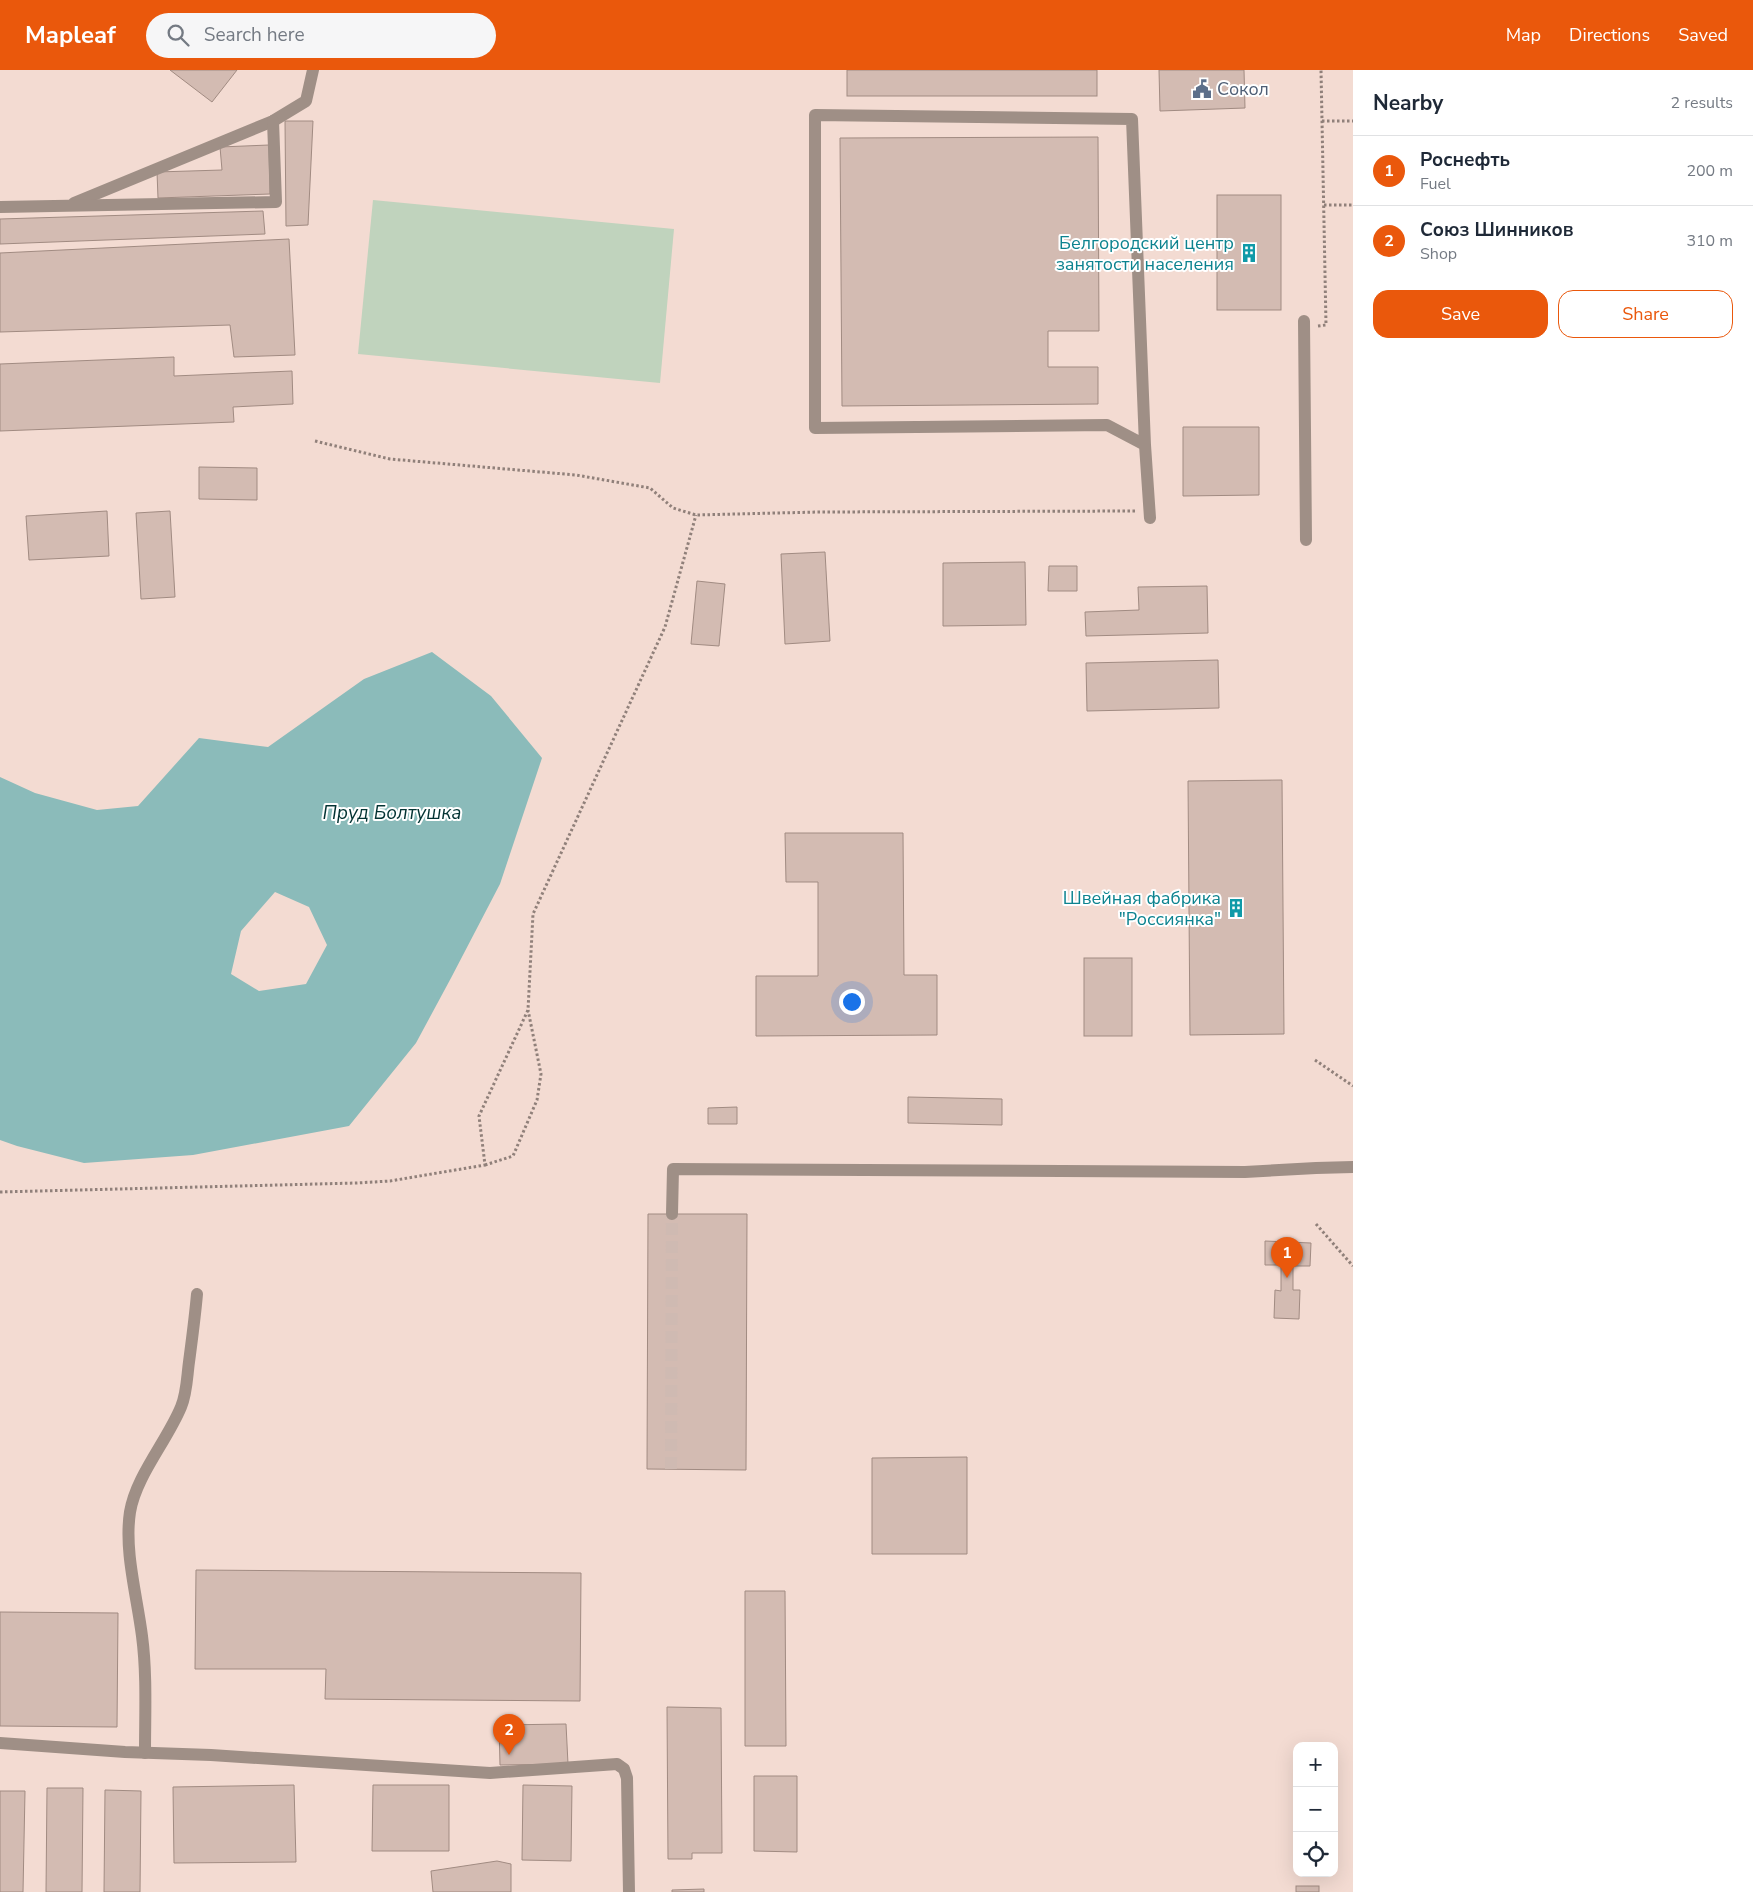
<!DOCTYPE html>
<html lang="en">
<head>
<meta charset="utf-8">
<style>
  body { margin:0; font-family:"Nunito Sans",sans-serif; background:#f6f6f7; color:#1f2937 }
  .controls { position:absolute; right:15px; bottom:15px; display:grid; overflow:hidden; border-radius:10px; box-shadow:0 5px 20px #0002 }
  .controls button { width:45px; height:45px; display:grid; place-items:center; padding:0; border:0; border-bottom:1px solid #e0e1e3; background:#fff; color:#1f2937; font:25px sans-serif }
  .you { position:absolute; left:851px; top:931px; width:18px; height:18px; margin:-12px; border:4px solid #fff; border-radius:50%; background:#1a73e8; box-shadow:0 0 0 8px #1a73e833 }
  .badge { display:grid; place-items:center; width:32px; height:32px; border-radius:50%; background:#ea580c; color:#fff; font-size:16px; font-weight:700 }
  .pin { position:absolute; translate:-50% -41px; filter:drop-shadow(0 1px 2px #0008) }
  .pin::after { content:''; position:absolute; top:26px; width:18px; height:15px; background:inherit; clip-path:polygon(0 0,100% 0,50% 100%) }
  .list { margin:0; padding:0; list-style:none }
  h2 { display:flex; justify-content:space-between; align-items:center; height:65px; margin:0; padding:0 20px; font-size:21px }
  h2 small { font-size:16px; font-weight:400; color:#747a83 }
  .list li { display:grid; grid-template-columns:32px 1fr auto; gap:15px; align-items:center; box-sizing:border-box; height:70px; padding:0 20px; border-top:1px solid #e0e1e3 }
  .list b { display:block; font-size:19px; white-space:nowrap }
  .list p { margin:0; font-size:16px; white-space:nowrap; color:#747a83 }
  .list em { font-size:16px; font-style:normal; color:#747a83 }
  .actions { display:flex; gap:10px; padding:15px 20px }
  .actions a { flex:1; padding:11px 0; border:1px solid #ea580c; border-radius:15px; text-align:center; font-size:18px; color:#ea580c }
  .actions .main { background:#ea580c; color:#fff }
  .icon { flex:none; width:28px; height:28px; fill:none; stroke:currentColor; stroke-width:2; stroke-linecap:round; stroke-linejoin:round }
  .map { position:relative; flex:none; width:1353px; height:1822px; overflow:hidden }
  header { display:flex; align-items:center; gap:30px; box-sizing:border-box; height:70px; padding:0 25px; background:#ea580c; color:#fff }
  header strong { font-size:24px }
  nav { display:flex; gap:28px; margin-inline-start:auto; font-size:18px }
  .search { width:350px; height:45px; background:#f6f6f7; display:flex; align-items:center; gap:12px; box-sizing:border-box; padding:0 18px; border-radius:28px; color:#747a83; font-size:19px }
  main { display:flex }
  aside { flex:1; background:#fff }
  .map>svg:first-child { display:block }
  .green { fill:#c0d3bd }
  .water { fill:#8bbbba; fill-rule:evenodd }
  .building { fill:#d3bbb2; stroke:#a18b82 }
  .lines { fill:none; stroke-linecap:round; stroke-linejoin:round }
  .minor-tunnel { stroke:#cfbab2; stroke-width:12; stroke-dasharray:12 6; stroke-linecap:butt }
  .path { stroke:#90807a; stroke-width:3; stroke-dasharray:2.5 2.5; stroke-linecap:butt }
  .minor { stroke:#9f8f86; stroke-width:12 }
  .labels { text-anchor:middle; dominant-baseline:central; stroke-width:4; stroke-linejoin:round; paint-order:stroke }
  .service-label { font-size:18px; fill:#4e5e75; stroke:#fff; text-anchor:start }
  .culture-label { font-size:18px; fill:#0d838f; stroke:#fff; text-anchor:end }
  .water-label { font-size:19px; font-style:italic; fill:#033333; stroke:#fff }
</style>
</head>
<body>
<header>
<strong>Mapleaf</strong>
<div class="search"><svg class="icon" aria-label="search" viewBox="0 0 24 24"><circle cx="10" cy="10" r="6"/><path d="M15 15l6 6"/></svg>Search here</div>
<nav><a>Map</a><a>Directions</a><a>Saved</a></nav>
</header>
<main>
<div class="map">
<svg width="1353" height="1822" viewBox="0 0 1353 1822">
  <rect width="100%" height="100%" fill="#f3dbd2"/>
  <path class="green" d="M373,130L674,159L660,313L358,284Z"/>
  <path class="water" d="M432,582L491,626L542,688L500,814L451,908L416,973L349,1056L193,1085L84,1093L17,1076L0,1070V707L35,723L97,740L138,736L199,668L268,677L364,609ZM275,822L309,837L327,875L306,914L259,921L231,904L241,861Z"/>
  <g class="building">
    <path d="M170,0H237L212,32Z"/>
    <rect x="847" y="0" width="250" height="26"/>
    <path d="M1159,0H1244L1245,38L1160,41Z"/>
    <path d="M285,51H313L308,155L286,156Z"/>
    <path d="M1098,67L1099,261H1048V297H1098V334L842,336L840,68Z"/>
    <path d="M269,75L270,124L158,128L157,102L222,100L220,77Z"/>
    <rect x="1217" y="125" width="64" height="115"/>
    <path d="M263,141L265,164L0,174V149Z"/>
    <path d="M289,169L295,285L234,287L230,255L0,262V183Z"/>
    <path d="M174,287V306L292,301L293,334L233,337L234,352L0,361V294Z"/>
    <path d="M1183,357H1259V425L1183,426Z"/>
    <path d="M199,397L257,398V430L199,429Z"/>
    <path d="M107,441L109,486L29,490L26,446Z"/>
    <path d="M170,441L175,527L141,529L136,443Z"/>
    <path d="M825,482L830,571L785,574L781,484Z"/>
    <path d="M1025,492L1026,555L943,556V493Z"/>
    <path d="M1049,496H1077V521H1048Z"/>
    <path d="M697,511L725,514L719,576L691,574Z"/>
    <path d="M1207,516L1208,563L1086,566L1085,542L1139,540L1138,517Z"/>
    <path d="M1218,590L1219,638L1087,641L1086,593Z"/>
    <path d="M1282,710L1284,964L1190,965L1188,711Z"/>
    <path d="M785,763H903L904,905H937V965L756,966V906H818V812H786Z"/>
    <rect x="1084" y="888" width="48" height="78"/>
    <path d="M908,1027L1002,1029V1055L908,1053Z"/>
    <path d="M737,1037V1054H708V1038Z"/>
    <path d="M648,1144H747L746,1400L647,1399Z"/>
    <path d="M1265,1171L1311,1173L1310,1196H1293V1220H1300L1299,1249L1274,1248L1275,1220L1281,1221V1195H1265Z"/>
    <path d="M967,1387V1484H872V1388Z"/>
    <path d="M196,1500L581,1503L580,1631L325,1629L326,1599H195Z"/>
    <path d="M745,1521H785L786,1676H745Z"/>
    <path d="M0,1542L118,1543L117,1657L0,1656Z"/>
    <path d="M667,1637L721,1638L722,1783H692V1789H668Z"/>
    <path d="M566,1654L568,1694L500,1695L499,1655Z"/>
    <path d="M754,1706H797V1782L754,1781Z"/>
    <path d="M294,1715L296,1792L174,1793L173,1717Z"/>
    <path d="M373,1715H449V1781H372Z"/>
    <path d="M523,1715L572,1716L571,1791L522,1790Z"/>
    <path d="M47,1718H83L82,1822H46Z"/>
    <path d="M105,1720L141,1721L140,1822H104Z"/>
    <path d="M0,1721H25L23,1822H0Z"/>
    <path d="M497,1791L511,1794V1822H433L431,1801Z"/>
    <rect x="1296" y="1816" width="23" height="6"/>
    <path d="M704,1819V1822H672V1820Z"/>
  </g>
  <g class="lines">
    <path class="minor-tunnel" d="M671,1399L672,1144"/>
    <g class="path">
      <path d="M1322,51H1353"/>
      <path d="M1324,135H1353"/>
      <path d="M1318,256L1326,255L1321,0"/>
      <path d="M315,371L390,389L576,405L650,418L673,438L696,445L818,442L1137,441"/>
      <path d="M1315,990L1353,1016"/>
      <path d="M485,1095L513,1086L537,1030L541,1004L528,940"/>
      <path d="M0,1122L357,1113L390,1111L485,1095L479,1046L528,940L533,844L665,557L696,445"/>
      <path d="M1316,1154L1353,1196"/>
    </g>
    <g class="minor">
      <path d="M74,133L273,51L306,31L313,0"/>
      <path d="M0,137L276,132L273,51"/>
      <path d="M1304,251L1306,470"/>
      <path d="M1145,375L1132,49L815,45V358L1107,355L1145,375L1150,448"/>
      <path d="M672,1144L673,1099L1245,1102L1316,1098L1353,1097"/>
      <path d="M0,1673L125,1682L211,1685L490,1703L617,1694L624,1699L627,1708L629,1822"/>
      <path d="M145,1683C145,1644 147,1604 142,1566C137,1526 124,1481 130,1442C136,1406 167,1371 181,1337C187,1323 187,1306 189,1292C192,1269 195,1247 197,1224"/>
    </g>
  </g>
  <defs>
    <g id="civic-bare" transform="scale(1.5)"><path d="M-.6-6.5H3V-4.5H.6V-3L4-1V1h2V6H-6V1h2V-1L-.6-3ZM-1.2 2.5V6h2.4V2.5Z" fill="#5c6f8a" stroke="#fff" stroke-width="2.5" paint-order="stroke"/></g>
    <g id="building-bare" transform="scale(1.5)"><path d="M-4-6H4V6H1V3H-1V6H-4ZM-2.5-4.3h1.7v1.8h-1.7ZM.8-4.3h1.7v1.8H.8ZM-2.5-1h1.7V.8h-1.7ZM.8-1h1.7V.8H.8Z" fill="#0f9aa8" stroke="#fff" stroke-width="2.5" paint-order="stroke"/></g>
  </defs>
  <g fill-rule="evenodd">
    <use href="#civic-bare" x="1202" y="19"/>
    <use href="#building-bare" x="1249" y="183"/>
    <use href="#building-bare" x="1236" y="838"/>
  </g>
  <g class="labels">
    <g class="service-label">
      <text x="1217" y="19">Сокол</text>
    </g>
    <g class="culture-label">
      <text x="1234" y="173">Белгородский центр<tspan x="1234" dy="21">занятости населения</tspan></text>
      <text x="1221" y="828">Швейная фабрика<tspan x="1221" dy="21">"Россиянка"</tspan></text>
    </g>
    <g class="water-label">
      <text x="392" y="743">Пруд Болтушка</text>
    </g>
  </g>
</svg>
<div class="controls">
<button>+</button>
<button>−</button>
<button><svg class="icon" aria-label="locate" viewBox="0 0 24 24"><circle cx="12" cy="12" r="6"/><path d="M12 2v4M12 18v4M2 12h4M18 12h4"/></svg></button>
</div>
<div class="you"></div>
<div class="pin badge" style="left:1287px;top:1208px">1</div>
<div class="pin badge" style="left:509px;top:1685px">2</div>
</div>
<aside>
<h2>Nearby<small>2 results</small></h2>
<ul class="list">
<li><span class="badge">1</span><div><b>Роснефть</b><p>Fuel</p></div><em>200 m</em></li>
<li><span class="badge">2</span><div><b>Союз Шинников</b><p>Shop</p></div><em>310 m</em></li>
</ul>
<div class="actions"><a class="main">Save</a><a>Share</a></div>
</aside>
</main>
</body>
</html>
